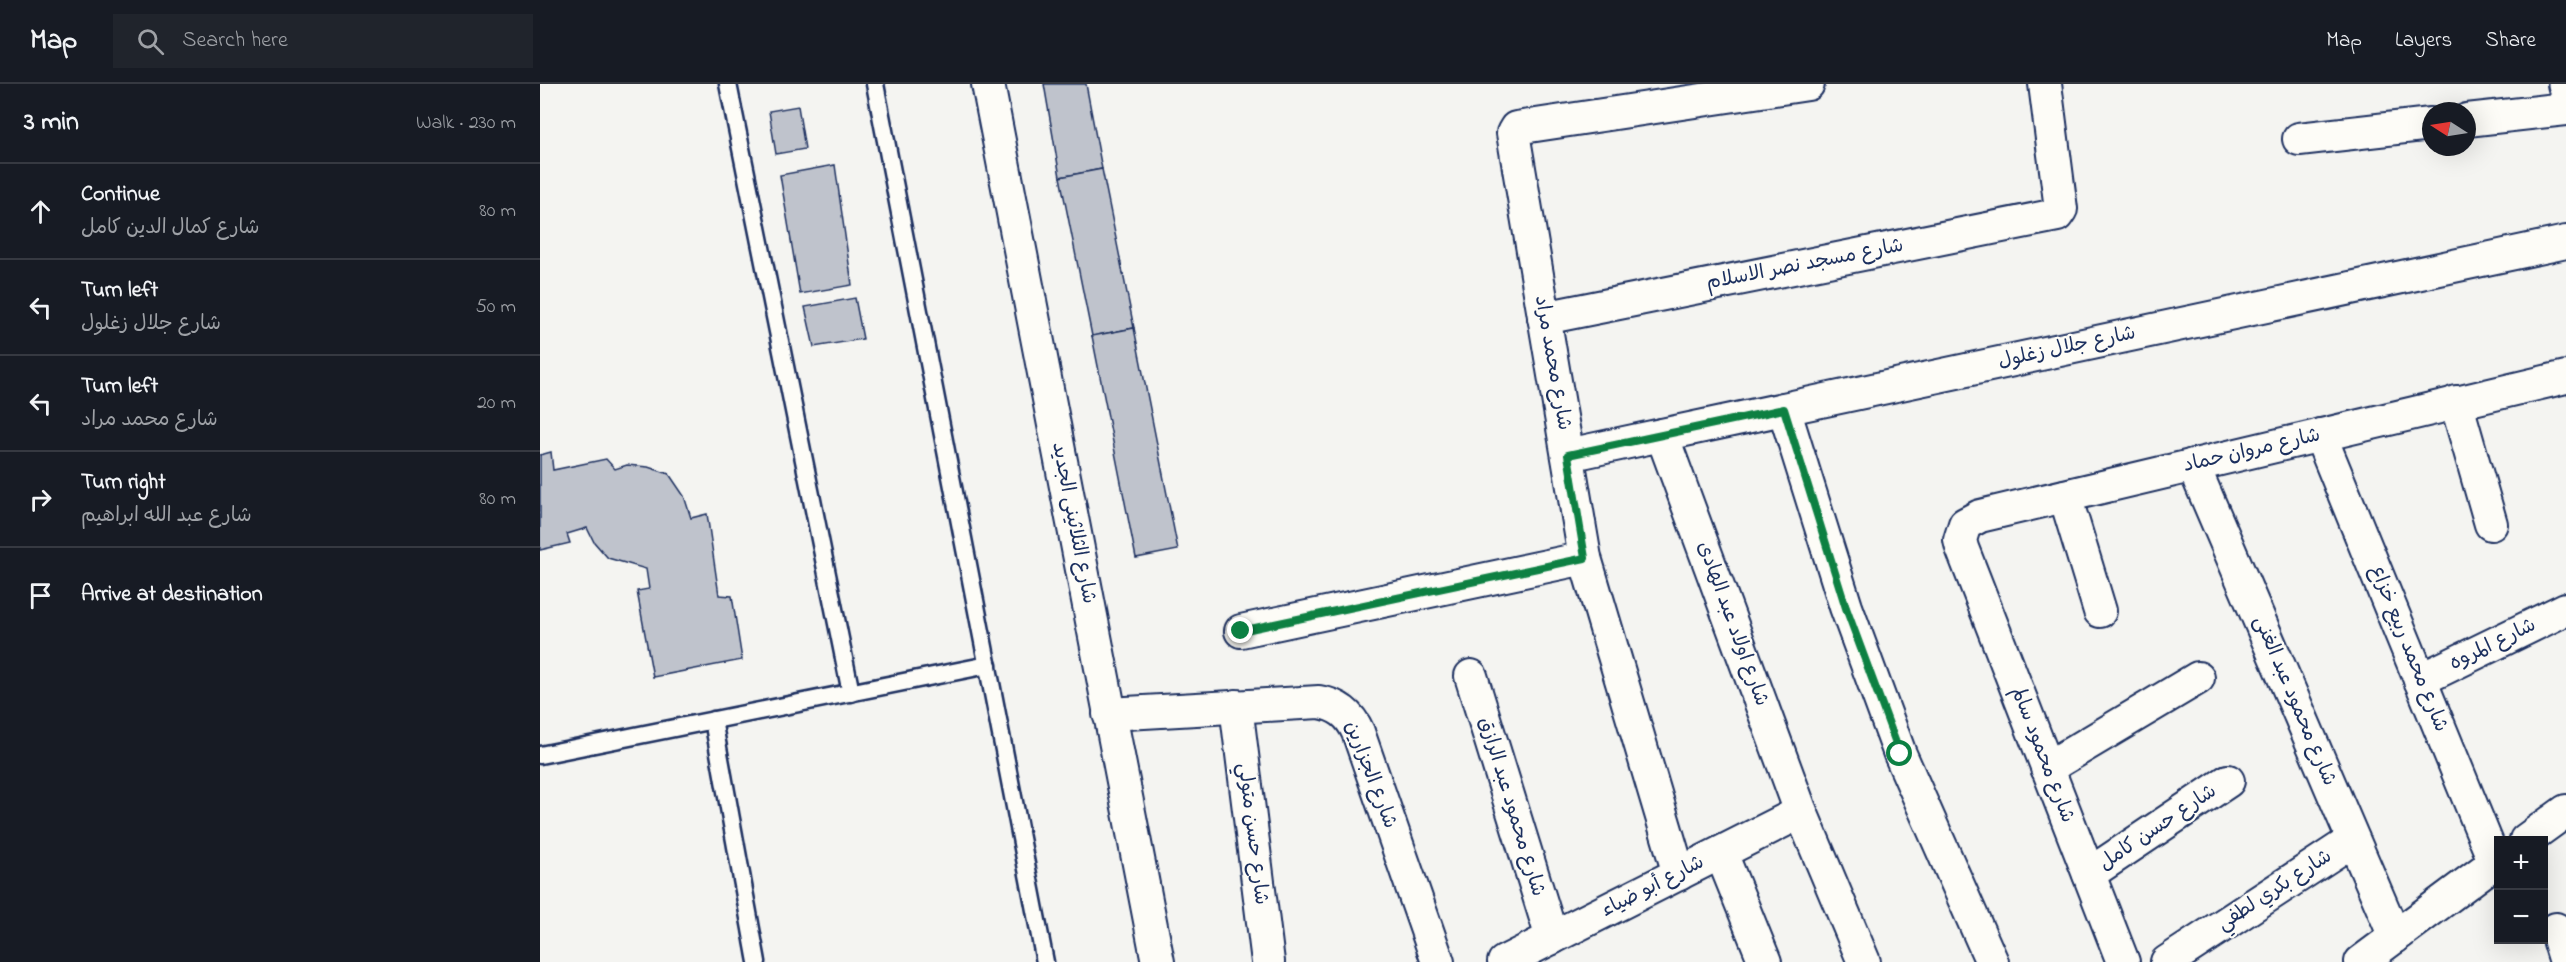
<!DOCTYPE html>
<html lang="en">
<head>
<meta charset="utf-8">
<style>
  body { margin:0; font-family:"Indie Flower","Playpen Sans Arabic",sans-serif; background:#20242c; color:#f1f3f6 }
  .controls { position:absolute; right:18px; bottom:18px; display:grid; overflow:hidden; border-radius:0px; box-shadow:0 6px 24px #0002 }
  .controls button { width:54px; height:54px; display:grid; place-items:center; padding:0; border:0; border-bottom:2px solid #363941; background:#171b24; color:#f1f3f6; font:30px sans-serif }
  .compass { position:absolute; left:1882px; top:18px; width:54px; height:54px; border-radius:50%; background:#171b24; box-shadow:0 6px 24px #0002; rotate:282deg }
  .stop { position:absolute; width:18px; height:18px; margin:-14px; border:4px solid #0b8043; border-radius:50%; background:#fff }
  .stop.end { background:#0b8043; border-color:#fff; box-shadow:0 2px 6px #0008 }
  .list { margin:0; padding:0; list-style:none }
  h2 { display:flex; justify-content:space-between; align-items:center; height:78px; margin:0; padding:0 24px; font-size:26px }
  h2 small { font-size:20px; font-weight:400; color:#9ea1a6 }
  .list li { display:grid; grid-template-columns:39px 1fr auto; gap:18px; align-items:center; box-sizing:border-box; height:96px; padding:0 24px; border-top:2px solid #363941 }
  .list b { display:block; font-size:22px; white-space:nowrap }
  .list p { margin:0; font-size:20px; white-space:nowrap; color:#9ea1a6 }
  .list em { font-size:20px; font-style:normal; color:#9ea1a6 }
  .icon { flex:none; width:33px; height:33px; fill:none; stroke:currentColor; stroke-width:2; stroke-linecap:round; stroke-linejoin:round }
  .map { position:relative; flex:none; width:2026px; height:878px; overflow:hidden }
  header { display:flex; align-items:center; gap:36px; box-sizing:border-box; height:84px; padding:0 30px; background:#171b24; border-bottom:2px solid #363941 }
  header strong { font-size:28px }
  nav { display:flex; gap:33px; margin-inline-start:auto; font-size:21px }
  .search { width:420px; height:54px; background:#20242c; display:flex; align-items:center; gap:15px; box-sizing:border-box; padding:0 21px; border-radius:0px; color:#9ea1a6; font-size:22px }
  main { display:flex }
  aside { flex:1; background:#171b24 }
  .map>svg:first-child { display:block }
  .building { fill:#bfc3cc; stroke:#1b2f5e; stroke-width:1.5 }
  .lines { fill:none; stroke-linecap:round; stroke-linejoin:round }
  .lane-casing { stroke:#1b2f5e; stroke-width:21 }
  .street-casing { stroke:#1b2f5e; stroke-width:36 }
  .secondary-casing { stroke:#1b2f5e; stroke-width:38 }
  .lane { stroke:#fdfcf7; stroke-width:16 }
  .street { stroke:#fdfcf7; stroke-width:32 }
  .secondary { stroke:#fdfcf7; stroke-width:33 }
  .route { stroke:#0b8043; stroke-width:8 }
  .labels { text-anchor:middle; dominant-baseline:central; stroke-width:4.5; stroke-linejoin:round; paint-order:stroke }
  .street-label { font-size:20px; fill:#1b2f5e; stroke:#fdfcf7 }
</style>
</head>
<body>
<header>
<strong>Map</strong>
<div class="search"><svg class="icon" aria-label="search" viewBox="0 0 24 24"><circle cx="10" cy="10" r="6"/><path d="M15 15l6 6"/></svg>Search here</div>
<nav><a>Map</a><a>Layers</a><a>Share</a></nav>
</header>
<main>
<aside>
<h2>3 min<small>Walk · 230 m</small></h2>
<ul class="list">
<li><svg class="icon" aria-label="ahead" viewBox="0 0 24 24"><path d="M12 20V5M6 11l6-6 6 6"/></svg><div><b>Continue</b><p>شارع كمال الدين كامل</p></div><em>80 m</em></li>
<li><svg class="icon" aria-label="left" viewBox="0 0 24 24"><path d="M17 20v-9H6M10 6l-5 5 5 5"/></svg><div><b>Turn left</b><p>شارع جلال زغلول</p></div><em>50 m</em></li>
<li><svg class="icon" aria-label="left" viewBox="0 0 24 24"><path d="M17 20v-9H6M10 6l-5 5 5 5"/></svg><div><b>Turn left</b><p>شارع محمد مراد</p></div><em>20 m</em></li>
<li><svg class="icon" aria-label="right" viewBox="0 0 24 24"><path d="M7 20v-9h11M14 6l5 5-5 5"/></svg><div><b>Turn right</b><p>شارع عبد الله ابراهيم</p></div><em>80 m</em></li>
<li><svg class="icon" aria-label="arrive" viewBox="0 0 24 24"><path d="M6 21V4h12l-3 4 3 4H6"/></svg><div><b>Arrive at destination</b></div></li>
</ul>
</aside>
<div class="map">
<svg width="2026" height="878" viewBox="0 0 2026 878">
  <rect width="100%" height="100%" fill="#f4f4f1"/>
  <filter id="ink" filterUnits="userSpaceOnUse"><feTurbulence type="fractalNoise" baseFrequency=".0167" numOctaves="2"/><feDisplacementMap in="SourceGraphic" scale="12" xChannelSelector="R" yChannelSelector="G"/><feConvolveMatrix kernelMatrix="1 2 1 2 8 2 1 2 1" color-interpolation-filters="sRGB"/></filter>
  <g filter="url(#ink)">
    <g class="building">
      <path d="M504,0H546L562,85L520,93Z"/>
      <path d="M258,22L265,65L236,70L229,27Z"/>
      <path d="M295,81L312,201L260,210L240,91Z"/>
      <path d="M562,85L594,244L552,252L520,93Z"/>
      <path d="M315,214L323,255L274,263L265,223Z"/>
      <path d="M594,244L638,466L596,474L552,252Z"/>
      <path d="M11,368L13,386L66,375L75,385L87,381L108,383L129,390L144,412L151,434L167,430L179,511L192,512L202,576L113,593L97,507L109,505L106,485L68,474L54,458L47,444L27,450L30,459L0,466V371Z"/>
    </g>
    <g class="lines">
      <g class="lane-casing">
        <g id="lane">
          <path d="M188,0L311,609"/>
          <path d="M335,0L505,878"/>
          <path d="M173,636L217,878"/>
          <path d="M0,671L448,581"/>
        </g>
      </g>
      <g class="street-casing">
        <g id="street">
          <path d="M448,0L618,878"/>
          <path d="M1927,36L2026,25"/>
          <path d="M1759,55L1891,40"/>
          <path d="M1004,234L1517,131L1521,125L1505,0"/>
          <path d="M1916,318L1951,440"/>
          <path d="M1244,325L1306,523L1360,670L1452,878"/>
          <path d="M1122,351L1261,728L1324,878"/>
          <path d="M1780,351L1955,779"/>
          <path d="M1028,371L2026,158"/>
          <path d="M1653,381L1855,853"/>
          <path d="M1525,412L1560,527"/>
          <path d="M701,547L1045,474"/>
          <path d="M931,592L1012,854"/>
          <path d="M1880,596L2026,525"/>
          <path d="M696,622L728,878"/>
          <path d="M569,630L779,618C798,621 810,630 818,648L898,878"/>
          <path d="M1507,684L1658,594"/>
          <path d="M1986,756L2026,727"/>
          <path d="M1181,769L1225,878"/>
          <path d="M1139,790L1045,474L973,49L976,44L1268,0"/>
          <path d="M1549,790L1688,697"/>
          <path d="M2016,845L2026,878"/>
          <path d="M964,878L1261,728"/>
          <path d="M1583,878L1422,464L1420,456L1425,440L1440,432L2026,293"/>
          <path d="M1627,878L1813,756"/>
          <path d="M1821,878L1958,776"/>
        </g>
      </g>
      <g class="secondary-casing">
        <path id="secondary" d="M2025,0L2026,4"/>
      </g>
      <use href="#lane" class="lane"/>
      <use href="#street" class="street"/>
      <use href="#secondary" class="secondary"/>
    </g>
  </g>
  <g class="lines" filter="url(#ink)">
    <path class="route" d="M701,547L1045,474L1028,371L1244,325L1306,524L1360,670"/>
  </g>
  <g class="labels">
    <g class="street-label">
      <text transform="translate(1265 181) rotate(-11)">شارع مسجد نصر الاسلام</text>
      <text transform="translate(1527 264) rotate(-12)">شارع جلال زغلول</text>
      <text transform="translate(1012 279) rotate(80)">شارع محمد مراد</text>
      <text transform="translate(1712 367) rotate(-13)">شارع مروان حماد</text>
      <text transform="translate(533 439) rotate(79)">شارع الثلاثينى الجديد</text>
      <text transform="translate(1192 540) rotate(70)">شارع اولاد عبد الهادى</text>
      <text transform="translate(1953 561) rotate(-26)">شارع المروه</text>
      <text transform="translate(1868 565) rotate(68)">شارع محمد ربيع خزاع</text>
      <text transform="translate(1754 617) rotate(67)">شارع محمود عبد الغنى</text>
      <text transform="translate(1502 671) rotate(69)">شارع محمود سالم</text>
      <text transform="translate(830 691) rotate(69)">شارع الجزارين</text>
      <text transform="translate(971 723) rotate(73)">شارع محمود عبد الرازق</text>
      <text transform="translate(1618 744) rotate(-34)">شارع حسن كامل</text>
      <text transform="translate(712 750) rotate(83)">شارع حسن متولي</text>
      <text transform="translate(1113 803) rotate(-27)">شارع أبو ضياء</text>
      <text transform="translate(1735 807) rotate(-33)">شارع بكري لطفي</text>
    </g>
  </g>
</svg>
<div class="controls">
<button>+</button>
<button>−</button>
</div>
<svg class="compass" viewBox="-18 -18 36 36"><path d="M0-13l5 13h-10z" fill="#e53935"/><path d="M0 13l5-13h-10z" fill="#9ea1a6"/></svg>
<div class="stop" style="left:1360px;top:670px"></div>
<div class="stop end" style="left:701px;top:547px"></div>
</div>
</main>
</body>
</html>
